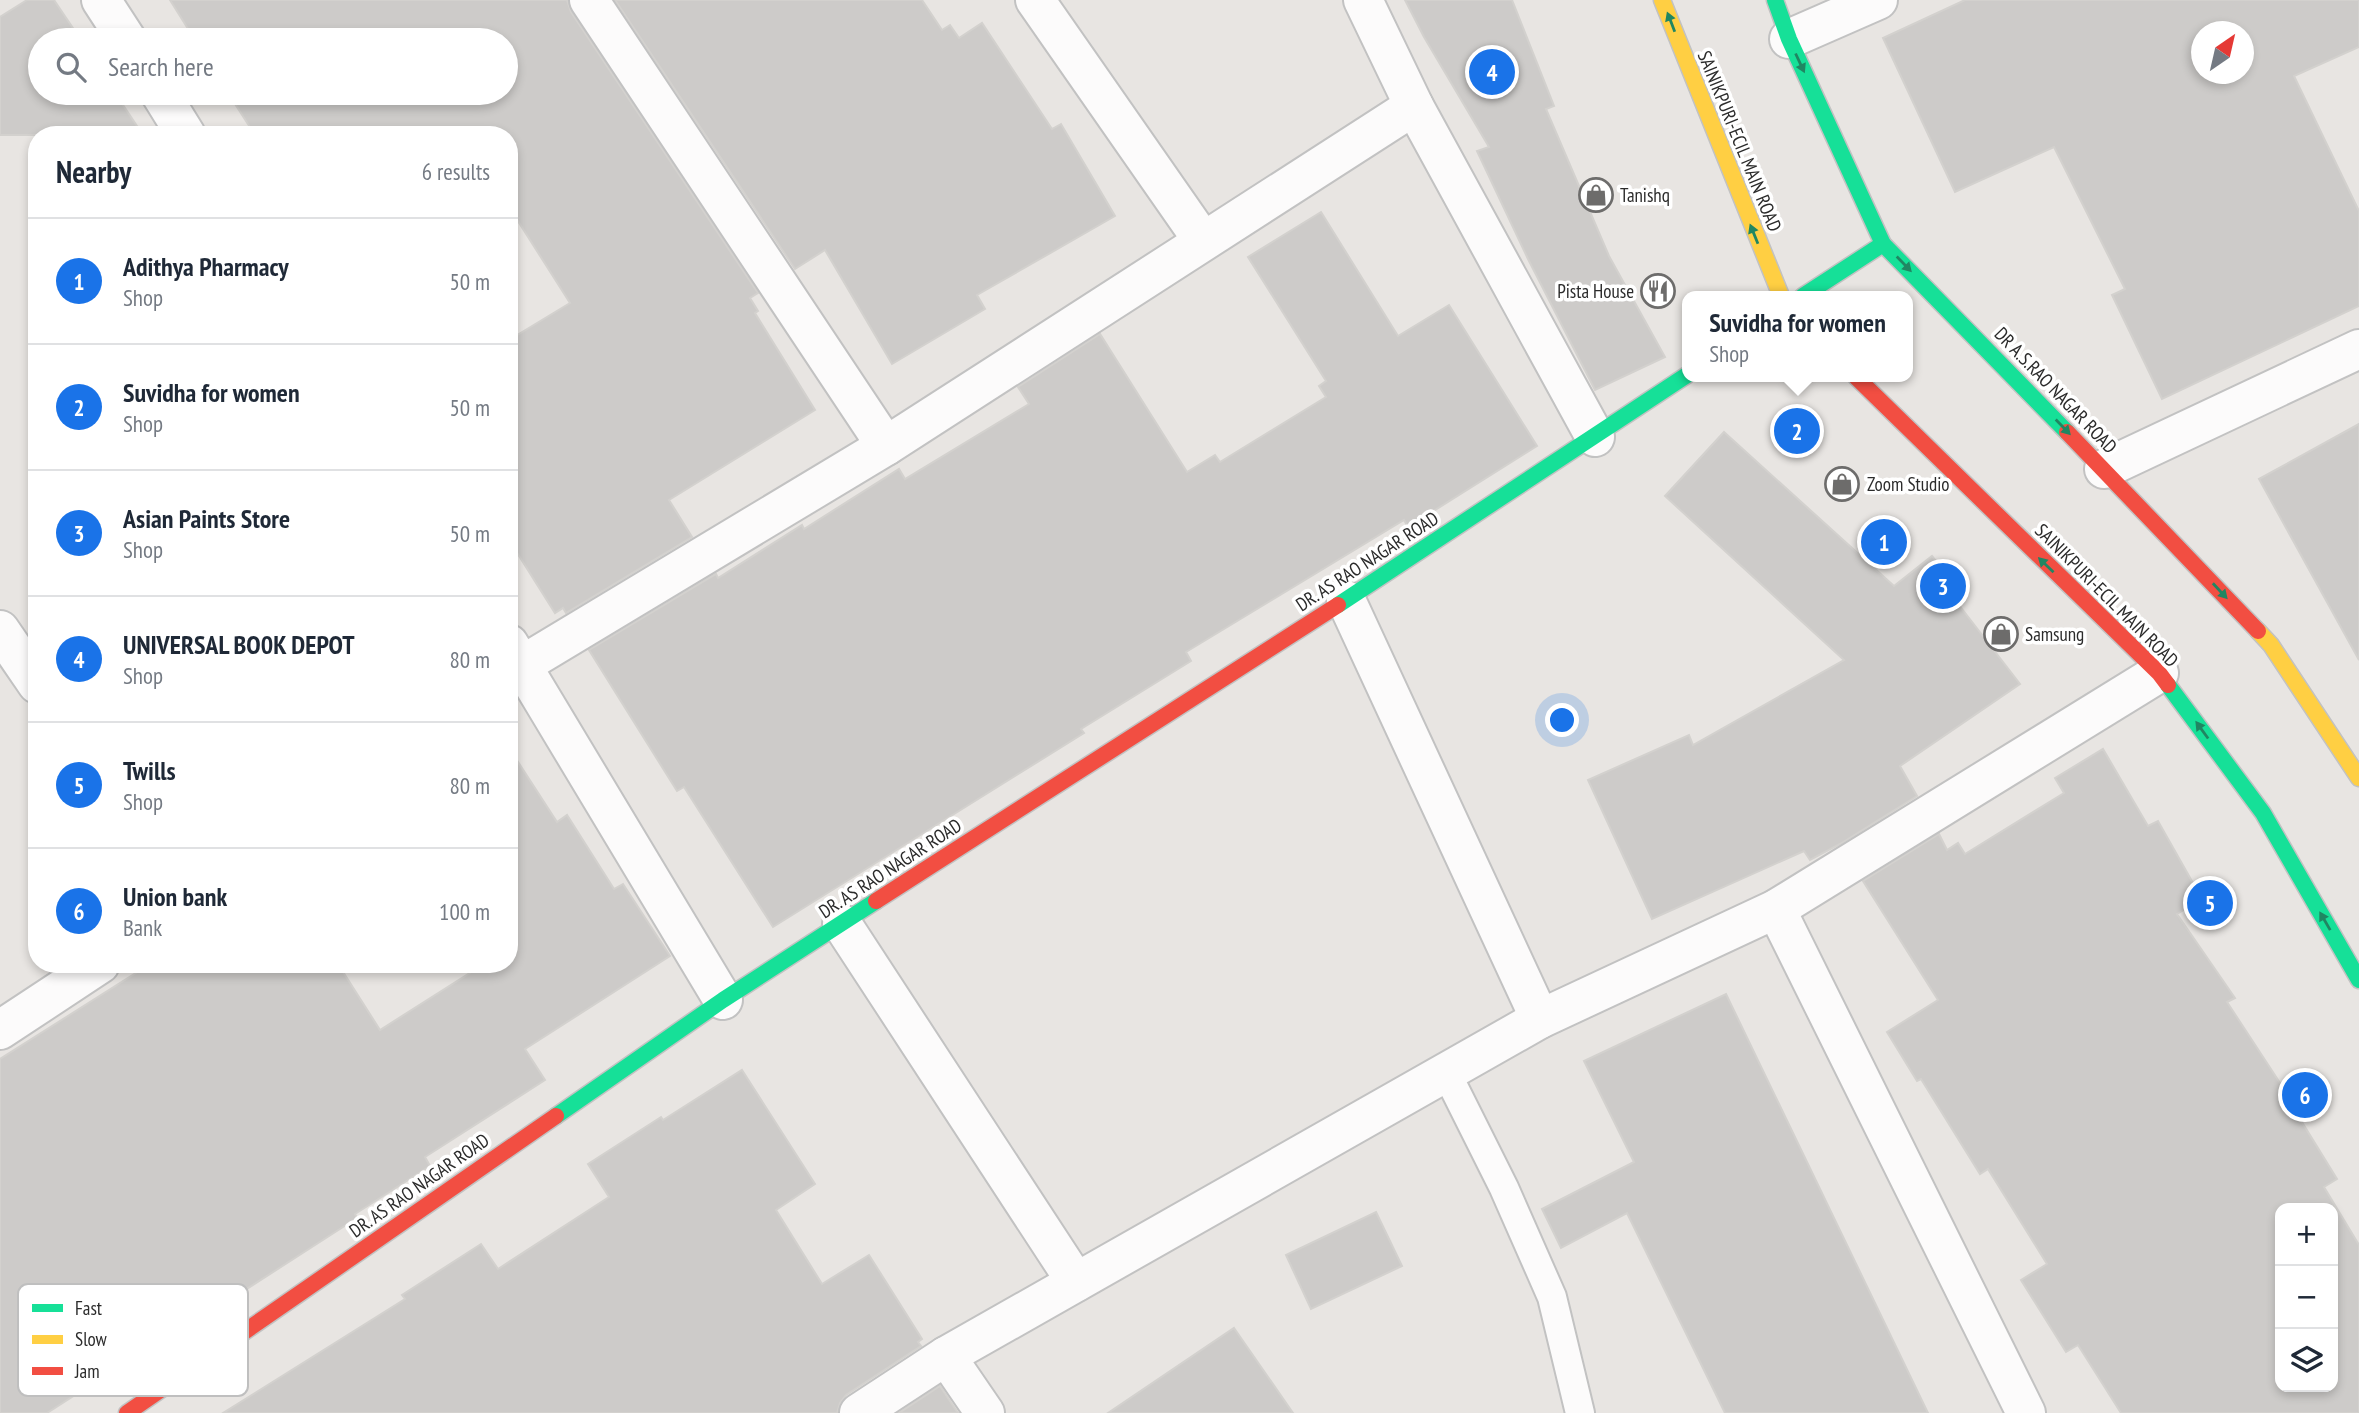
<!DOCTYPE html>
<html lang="en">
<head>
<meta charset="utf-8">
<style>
  body { margin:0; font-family:"PT Sans Narrow",sans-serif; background:#f2f2f3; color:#1f2937 }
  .controls { position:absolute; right:21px; bottom:21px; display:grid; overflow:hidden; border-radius:14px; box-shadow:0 4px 10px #0003 }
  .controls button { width:63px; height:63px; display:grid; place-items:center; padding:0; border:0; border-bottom:2px solid #e0e1e3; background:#fff; color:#1f2937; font:35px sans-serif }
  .compass { position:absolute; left:2191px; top:21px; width:63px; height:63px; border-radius:50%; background:#fff; box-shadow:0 4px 10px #0003; rotate:34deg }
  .you { position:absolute; left:1563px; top:721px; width:24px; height:24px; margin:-18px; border:5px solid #fff; border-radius:50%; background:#1a73e8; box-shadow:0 0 0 10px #1a73e833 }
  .badge { display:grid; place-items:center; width:46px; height:46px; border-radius:50%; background:#1a73e8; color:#fff; font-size:23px; font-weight:700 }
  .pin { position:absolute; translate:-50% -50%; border:4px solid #fff; box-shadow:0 2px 7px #0006 }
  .popup { position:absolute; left:1682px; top:291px; width:231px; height:91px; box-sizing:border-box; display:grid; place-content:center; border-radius:14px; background:#fff; filter:drop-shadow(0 2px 5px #0005); font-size:23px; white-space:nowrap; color:#747a83 }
  .popup b { font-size:26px; color:#1f2937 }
  .popup::after { content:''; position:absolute; left:50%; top:100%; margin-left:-14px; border:14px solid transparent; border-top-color:#fff }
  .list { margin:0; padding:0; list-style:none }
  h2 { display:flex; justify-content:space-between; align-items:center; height:91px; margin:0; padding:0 28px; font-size:30px }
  h2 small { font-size:23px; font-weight:400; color:#747a83 }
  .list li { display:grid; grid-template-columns:46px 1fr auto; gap:21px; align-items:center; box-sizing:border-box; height:126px; padding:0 28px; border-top:2px solid #e0e1e3 }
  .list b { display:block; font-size:26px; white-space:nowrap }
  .list p { margin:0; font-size:23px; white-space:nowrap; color:#747a83 }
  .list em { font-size:23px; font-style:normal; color:#747a83 }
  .icon { flex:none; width:38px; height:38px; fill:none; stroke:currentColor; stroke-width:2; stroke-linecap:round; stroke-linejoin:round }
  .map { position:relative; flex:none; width:2359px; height:1413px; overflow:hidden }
  .search { position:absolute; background:#fff; box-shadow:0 4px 10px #0003; left:28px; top:28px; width:490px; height:77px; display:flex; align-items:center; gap:18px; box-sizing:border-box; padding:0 24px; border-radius:38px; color:#747a83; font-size:26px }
  .panel { position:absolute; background:#fff; box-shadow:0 4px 10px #0003; left:28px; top:126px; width:490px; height:847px; border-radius:28px }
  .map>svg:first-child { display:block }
  .building { fill:#cdcbc9; stroke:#d3d1ce; stroke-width:2; fill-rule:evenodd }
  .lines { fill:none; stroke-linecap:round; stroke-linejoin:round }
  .lane-casing { stroke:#c2c2c2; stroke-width:32 }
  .street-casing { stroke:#c2c2c2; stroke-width:42 }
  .fast-casing { stroke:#c2c2c2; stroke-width:19 }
  .slow-casing { stroke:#c2c2c2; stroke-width:19 }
  .jam-casing { stroke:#c2c2c2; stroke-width:19 }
  .lane { stroke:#fcfbfb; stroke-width:28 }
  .street { stroke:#fcfbfb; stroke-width:38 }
  .fast { stroke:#16e098; stroke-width:16 }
  .slow { stroke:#ffcf43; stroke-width:16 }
  .jam { stroke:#f24e42; stroke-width:16 }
  .oneway { fill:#208662 }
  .labels { text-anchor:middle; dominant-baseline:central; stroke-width:7; stroke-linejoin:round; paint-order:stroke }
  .street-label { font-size:19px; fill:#2b2b2b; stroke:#fff }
  .poi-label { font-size:19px; fill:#2b2b2b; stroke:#fff; text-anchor:start }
  .key { fill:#fff; stroke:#bfbfbf; stroke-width:2 }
  .key-label { font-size:19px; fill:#2b2b2b }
</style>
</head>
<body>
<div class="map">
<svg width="2359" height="1413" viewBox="0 0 2359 1413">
  <rect width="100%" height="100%" fill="#e8e5e2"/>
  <g class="building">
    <path d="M27,0H54L81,40H40V93H115L143,135H0V17Z"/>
    <path d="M170,0H567L571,12L758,293L750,298L758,311L755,313L815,410L669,500L692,537L566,613L563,608L555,613L509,540V340L570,303L509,207V135H255L228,93H506V40H195Z"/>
    <path d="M615,0H922L942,30L950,25L959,38L982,23L1052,129L1061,124L1115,216L977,295L985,309L892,364L825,250L795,269Z"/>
    <path d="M1405,0H1512L1554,106L1546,109L1609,256L1665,357L1595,390L1528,259L1477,151L1489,147L1424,37Z"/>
    <path d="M1965,0H2359V47L2294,76L2359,211V306L2162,399L2112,295L2125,289L2054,147L1955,192L1883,38ZM2202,32H2244V74H2202Z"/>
    <path d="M1321,212L1398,336L1449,305L1537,446L1408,527L1404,520L1186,652L1191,661L1081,729L1084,733L773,927L684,787L677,791L589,650L716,574L718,578L802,525L804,529L899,469L905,479L1029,404L1018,387L1100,334L1187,472L1215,455L1220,462L1326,397L1319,386L1326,381L1248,257Z"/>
    <path d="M2359,424V660L2259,479Z"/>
    <path d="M1724,432L1894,586L1932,556L1959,591L1952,596L2020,684L1900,766L1917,796L1840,844L1810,860L1804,851L1652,919L1588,780L1689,735L1693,745L1844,660L1665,496Z"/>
    <path d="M509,748L557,822L567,815L614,889L623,884L670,956L525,1049L545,1080L425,1157L430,1166L355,1214L357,1218L183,1330L181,1327L47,1413H0V1059L150,964H338L380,1030L484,964H509Z"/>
    <path d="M2103,749L2148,826L2158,821L2202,899L2177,914L2235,998L2227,1002L2286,1092L2284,1093L2337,1179L2324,1187L2359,1245V1413H2121L2078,1345L2066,1352L2021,1280L2047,1264L1988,1169L1980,1174L1921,1079L1917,1081L1887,1032L1938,1000L1863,881L1939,834L1947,850L1958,843L1965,854L2064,793L2055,778ZM2280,1208H2333V1387H2280Z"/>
    <path d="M1726,994L1928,1413H1725L1627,1213L1561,1248L1542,1209L1634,1162L1584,1061Z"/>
    <path d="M742,1070L815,1184L776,1210L822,1284L869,1255L922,1339L918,1342L921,1346L846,1395L840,1403L837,1413H223L405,1299L402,1295L481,1244L498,1269L609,1197L588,1164L661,1117L663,1120Z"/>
    <path d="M1376,1212L1402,1266L1311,1309L1286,1255Z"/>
    <path d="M1234,1328L1293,1413H1108Z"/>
    <path d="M940,1386L958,1413H899Z"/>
  </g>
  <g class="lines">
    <g class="lane-casing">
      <path id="lane" d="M1446,1072L1504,1188L1552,1297L1580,1413"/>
    </g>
    <g class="street-casing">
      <g id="street">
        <path d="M101,0L127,40"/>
        <path d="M589,0L886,446"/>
        <path d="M1035,0L1203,241"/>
        <path d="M1363,0L1414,106L1595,437"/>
        <path d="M1789,39L1878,0"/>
        <path d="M160,93L186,135"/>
        <path d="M2104,469L2359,349"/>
        <path d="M1346,600L1540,1019"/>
        <path d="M0,630L37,684"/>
        <path d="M509,644L723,1000"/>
        <path d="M522,665L886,446L1414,106"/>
        <path d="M1776,909L2026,1413"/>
        <path d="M842,924L1076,1282"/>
        <path d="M0,1030L100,964"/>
        <path d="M946,1356L985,1413"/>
        <path d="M859,1413L946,1356L1540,1019L1776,909L2159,673"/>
      </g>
    </g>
    <g class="fast-casing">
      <g id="fast">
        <path d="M1775,0L1789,39L1883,244L2067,432"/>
        <path d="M1803,296L1883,244"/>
        <path d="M1338,605L1687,375"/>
        <path d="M2168,685L2263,813L2359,980"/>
        <path d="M556,1116L723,1000L876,901"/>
      </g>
    </g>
    <g class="slow-casing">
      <g id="slow">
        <path d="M1662,0L1781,296"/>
        <path d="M2258,631L2271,645L2359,778"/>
      </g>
    </g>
    <g class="jam-casing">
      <g id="jam">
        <path d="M1856,377L2159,673L2168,685"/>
        <path d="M2067,432L2258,631"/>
        <path d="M876,901L1338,605"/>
        <path d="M127,1413L556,1116"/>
      </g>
    </g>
    <use href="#lane" class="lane"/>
    <use href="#street" class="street"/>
    <use href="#fast" class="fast"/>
    <use href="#slow" class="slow"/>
    <use href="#jam" class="jam"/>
  </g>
  <defs><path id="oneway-solid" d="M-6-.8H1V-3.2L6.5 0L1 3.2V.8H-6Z" transform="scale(1.75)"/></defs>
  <g class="oneway">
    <use href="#oneway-solid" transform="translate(1671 22) rotate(-111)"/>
    <use href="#oneway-solid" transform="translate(1800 63) rotate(65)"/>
    <use href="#oneway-solid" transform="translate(1754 234) rotate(-112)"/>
    <use href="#oneway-solid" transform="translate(1904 264) rotate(46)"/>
    <use href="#oneway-solid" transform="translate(2063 427) rotate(46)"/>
    <use href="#oneway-solid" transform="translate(2046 565) rotate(-136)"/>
    <use href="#oneway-solid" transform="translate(2220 591) rotate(47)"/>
    <use href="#oneway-solid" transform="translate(2202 730) rotate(-126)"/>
    <use href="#oneway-solid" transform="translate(2325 921) rotate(-120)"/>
  </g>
  <defs>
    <g id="shop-ring" transform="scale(1.75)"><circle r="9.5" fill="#fff" stroke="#6d6c6b" stroke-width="1.5"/><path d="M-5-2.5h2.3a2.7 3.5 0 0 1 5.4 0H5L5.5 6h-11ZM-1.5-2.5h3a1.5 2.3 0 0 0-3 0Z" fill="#6d6c6b"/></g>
    <g id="restaurant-ring" transform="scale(1.75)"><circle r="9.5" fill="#fff" stroke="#6d6c6b" stroke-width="1.5"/><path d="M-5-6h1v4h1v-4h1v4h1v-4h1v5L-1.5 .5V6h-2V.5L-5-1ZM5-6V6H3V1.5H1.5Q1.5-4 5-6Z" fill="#6d6c6b"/></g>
  </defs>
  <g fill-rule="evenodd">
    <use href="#shop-ring" x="1596" y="195"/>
    <use href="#restaurant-ring" x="1658" y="291"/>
    <use href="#shop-ring" x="1842" y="484"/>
    <use href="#shop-ring" x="2001" y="634"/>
  </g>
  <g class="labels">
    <g class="street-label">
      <text transform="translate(1740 141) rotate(68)">SAINIKPURI-ECIL MAIN ROAD</text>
      <text transform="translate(2056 390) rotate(46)">DR A.S.RAO NAGAR ROAD</text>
      <text transform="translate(1367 561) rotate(-33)">DR. AS RAO NAGAR ROAD</text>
      <text transform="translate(2107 595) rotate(45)">SAINIKPURI-ECIL MAIN ROAD</text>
      <text transform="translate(890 868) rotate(-33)">DR. AS RAO NAGAR ROAD</text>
      <text transform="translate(419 1185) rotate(-35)">DR. AS RAO NAGAR ROAD</text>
    </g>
    <g class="poi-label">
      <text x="1620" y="195">Tanishq</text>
      <text x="1634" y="291" text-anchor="end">Pista House</text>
      <text x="1867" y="484">Zoom Studio</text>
      <text x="2025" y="634">Samsung</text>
    </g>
  </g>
  <rect x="18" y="1284" width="230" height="112" rx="10" class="key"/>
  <rect x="32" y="1304" width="31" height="8" fill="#16e098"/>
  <rect x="32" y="1335" width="31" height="9" fill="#ffcf43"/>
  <rect x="32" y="1367" width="31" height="8" fill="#f24e42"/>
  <g class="key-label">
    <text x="75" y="1315">Fast</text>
    <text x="75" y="1346">Slow</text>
    <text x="75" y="1378">Jam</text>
  </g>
</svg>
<div class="controls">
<button>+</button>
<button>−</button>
<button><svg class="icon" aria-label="layers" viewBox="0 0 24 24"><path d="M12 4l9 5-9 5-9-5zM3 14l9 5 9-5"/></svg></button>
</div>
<svg class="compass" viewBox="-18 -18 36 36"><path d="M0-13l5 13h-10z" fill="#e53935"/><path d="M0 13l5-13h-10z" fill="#747a83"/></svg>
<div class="you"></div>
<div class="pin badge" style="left:1884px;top:542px">1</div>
<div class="pin badge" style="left:1797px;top:431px">2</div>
<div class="popup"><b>Suvidha for women</b>Shop</div>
<div class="pin badge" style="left:1943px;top:586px">3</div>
<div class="pin badge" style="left:1492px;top:72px">4</div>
<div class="pin badge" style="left:2210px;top:903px">5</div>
<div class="pin badge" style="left:2305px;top:1095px">6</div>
<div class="search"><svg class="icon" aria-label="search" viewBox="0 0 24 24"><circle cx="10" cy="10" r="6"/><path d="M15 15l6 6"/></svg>Search here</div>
<section class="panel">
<h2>Nearby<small>6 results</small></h2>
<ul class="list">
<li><span class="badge">1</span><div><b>Adithya Pharmacy</b><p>Shop</p></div><em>50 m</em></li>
<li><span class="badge">2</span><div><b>Suvidha for women</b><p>Shop</p></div><em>50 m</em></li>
<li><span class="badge">3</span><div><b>Asian Paints Store</b><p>Shop</p></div><em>50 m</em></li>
<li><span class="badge">4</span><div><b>UNIVERSAL BO0K DEPOT</b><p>Shop</p></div><em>80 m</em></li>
<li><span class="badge">5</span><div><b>Twills</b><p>Shop</p></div><em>80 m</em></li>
<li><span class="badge">6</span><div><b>Union bank</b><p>Bank</p></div><em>100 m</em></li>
</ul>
</section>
</div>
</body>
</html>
